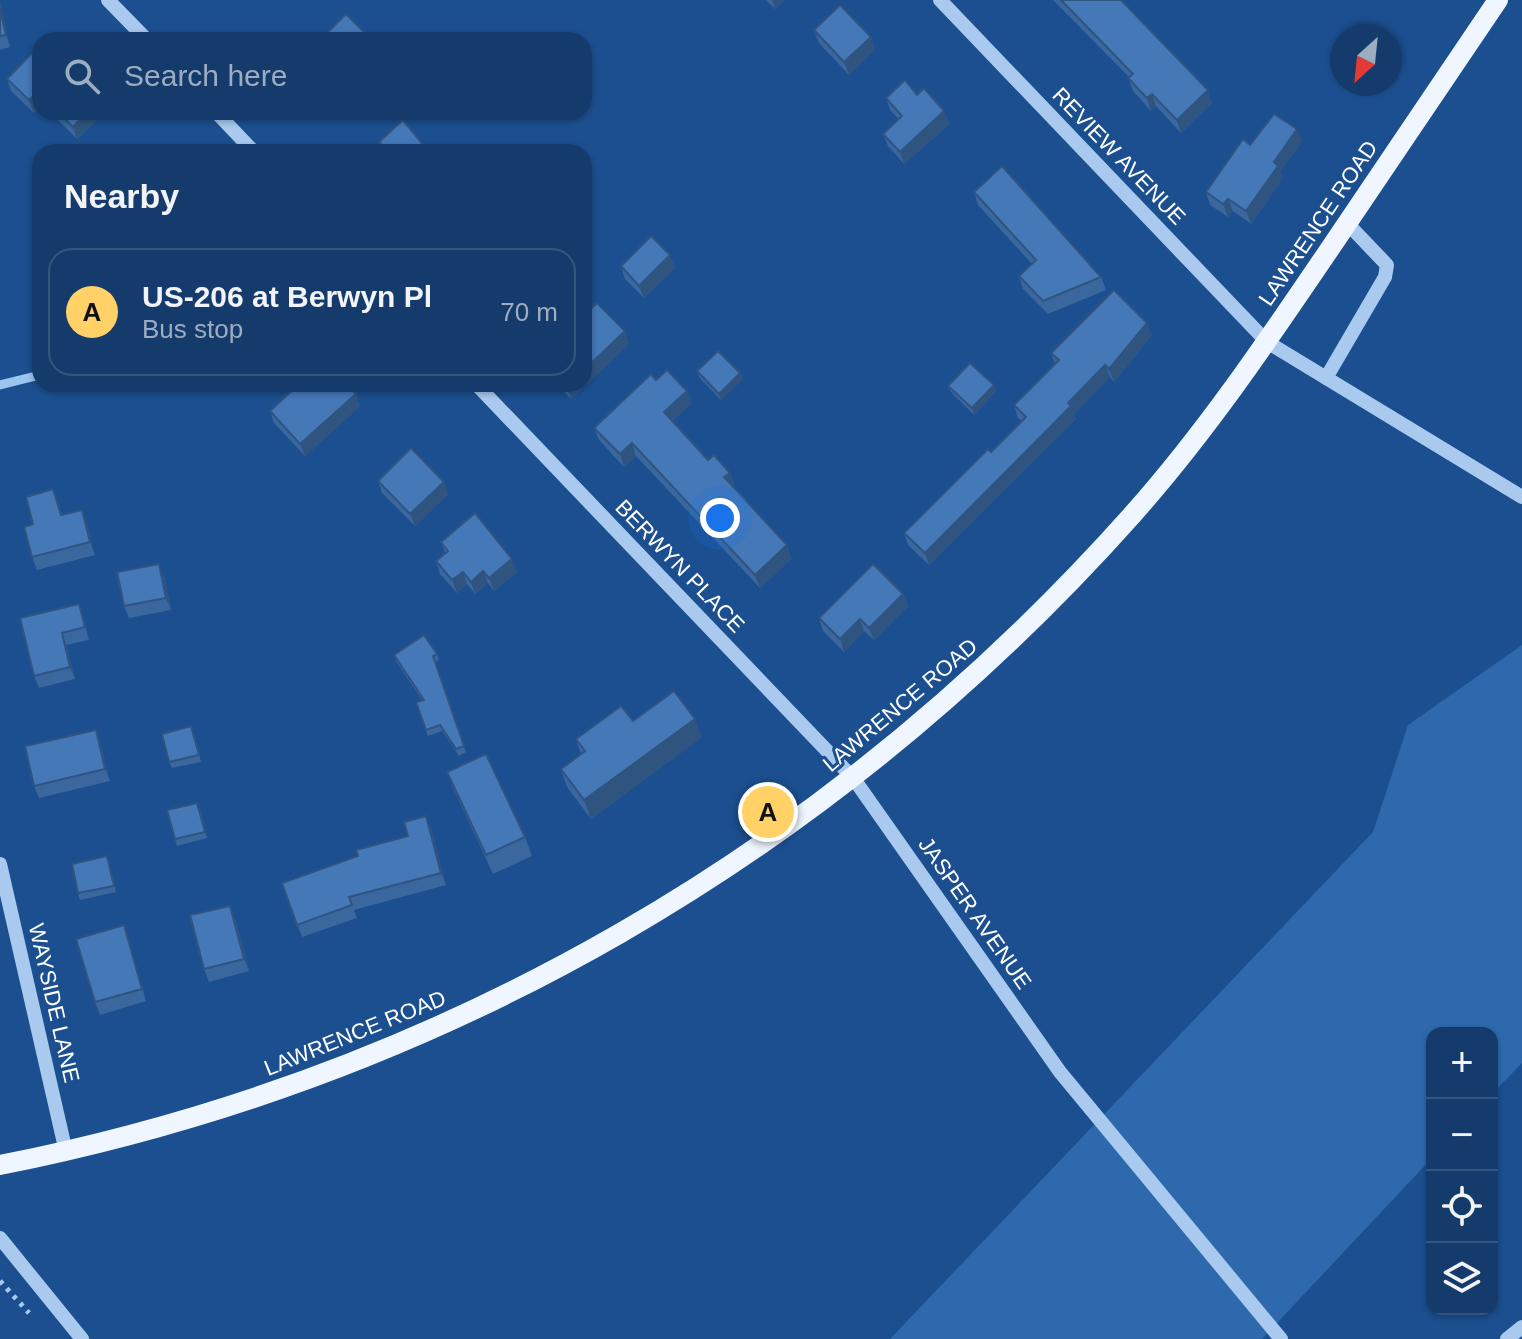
<!DOCTYPE html>
<html lang="en">
<head>
<meta charset="utf-8">
<style>
  body { margin:0; font-family:Arial,sans-serif; background:#214673; color:#f1f3f6 }
  .controls { position:absolute; right:24px; bottom:24px; display:grid; overflow:hidden; border-radius:16px; box-shadow:0 2px 6px #0004 }
  .controls button { width:72px; height:72px; display:grid; place-items:center; padding:0; border:0; border-bottom:2px solid #33557e; background:#143b6b; color:#f1f3f6; font:40px sans-serif }
  .compass { position:absolute; left:1330px; top:24px; width:72px; height:72px; border-radius:50%; background:#143b6b; box-shadow:0 2px 6px #0004; rotate:207deg }
  .you { position:absolute; left:720px; top:518px; width:28px; height:28px; margin:-20px; border:6px solid #fff; border-radius:50%; background:#1a73e8; box-shadow:0 0 0 12px #1a73e833 }
  .badge { display:grid; place-items:center; width:52px; height:52px; border-radius:50%; background:#ffd166; color:#111; font-size:26px; font-weight:700 }
  .pin { position:absolute; translate:-50% -50%; border:4px solid #fff; box-shadow:0 2px 8px #0006 }
  .list { margin:0; padding:0; list-style:none }
  h2 { display:flex; justify-content:space-between; align-items:center; height:104px; margin:0; padding:0 32px; font-size:34px }
  h2 small { font-size:26px; font-weight:400; color:#9dadc1 }
  .list li { display:grid; grid-template-columns:52px 1fr auto; gap:24px; align-items:center; box-sizing:border-box; height:128px; margin:0 16px 16px; padding:0 16px; border:2px solid #33557e; border-radius:24px }
  .list b { display:block; font-size:30px; white-space:nowrap }
  .list p { margin:0; font-size:26px; white-space:nowrap; color:#9dadc1 }
  .list em { font-size:26px; font-style:normal; color:#9dadc1 }
  .icon { flex:none; width:44px; height:44px; fill:none; stroke:currentColor; stroke-width:2; stroke-linecap:round; stroke-linejoin:round }
  .map { position:relative; flex:none; width:1522px; height:1339px; overflow:hidden }
  .search { position:absolute; background:#143b6b; box-shadow:0 2px 6px #0004; left:32px; top:32px; width:560px; height:88px; display:flex; align-items:center; gap:20px; box-sizing:border-box; padding:0 28px; border-radius:24px; color:#9dadc1; font-size:30px }
  .panel { position:absolute; background:#143b6b; box-shadow:0 2px 6px #0004; left:32px; top:144px; width:560px; height:248px; border-radius:24px }
  .map>svg:first-child { display:block }
  .green { fill:#2e69ad }
  .lines { fill:none; stroke-linecap:round; stroke-linejoin:round }
  .stream { stroke:#9cc4f0; stroke-width:9 }
  .path { stroke:#a9c9ee; stroke-width:5; stroke-dasharray:4 6; stroke-linecap:butt }
  .minor { stroke:#a9c9ee; stroke-width:14 }
  .major { stroke:#f0f6ff; stroke-width:20 }
  .wall { fill:#3a679d }
  .shaded-wall { fill:#305480 }
  .building { fill:#4478b7; stroke:#305480; stroke-width:2 }
  .labels { text-anchor:middle; dominant-baseline:central; stroke-width:6; stroke-linejoin:round; paint-order:stroke }
  .street-label { font-size:22px; fill:#fff; stroke:#1b4f8f }
</style>
</head>
<body>
<div class="map">
<svg width="1522" height="1339" viewBox="0 0 1522 1339">
  <rect width="100%" height="100%" fill="#1b4f8f"/>
  <path class="green" d="M1522,645V1063L1492,1094V1033H1432V1158L1262,1339H890L1373,832L1408,725Z"/>
  <g class="lines">
    <path class="stream" d="M0,385L40,375"/>
    <path class="path" d="M0,1281L29,1313"/>
    <g class="minor">
      <path d="M108,0L147,40"/>
      <path d="M940,0L1267,342L1522,497"/>
      <path d="M216,112L254,152"/>
      <path d="M1326,378L1385,277L1387,265L1347,223"/>
      <path d="M476,384L854,779L1060,1072L1281,1339"/>
      <path d="M0,864L66,1152"/>
      <path d="M0,1238L82,1339"/>
      <path d="M1507,1339L1522,1327"/>
    </g>
    <path class="major" d="M0,1165C444,1077 832,852 1133,514C1205,433 1266,343 1327,253C1384,169 1441,84 1498,0"/>
  </g>
  <g class="wall">
    <path d="M766,0H784L775,9Z"/>
    <path d="M1053,0H1121L1212,103L1181,133L1156,106L1151,111L1133,91L1128,78L1129,77Z"/>
    <path d="M0,3L10,47L0,50Z"/>
    <path d="M814,30L871,37L875,49L849,75L819,43Z"/>
    <path d="M40,59V107L34,113L11,91L7,79Z"/>
    <path d="M917,95L944,111L949,124L904,164L888,146L883,134L899,119L890,110L886,98Z"/>
    <path d="M50,112H104L77,139Z"/>
    <path d="M1302,141L1280,172L1283,178L1251,224L1233,211L1228,217L1210,205L1206,192L1250,145Z"/>
    <path d="M379,142L429,152H383Z"/>
    <path d="M974,192L1101,277L1106,290L1048,314L1023,289L1019,276L1032,264L978,205Z"/>
    <path d="M670,255L675,268L644,298L625,279L621,266Z"/>
    <path d="M1152,335L1114,382L1110,377L1074,414L1076,419L929,565L908,545L904,533L991,452L1022,421L1018,418L1014,405L1055,364L1051,353Z"/>
    <path d="M629,344L571,399L557,384H584Z"/>
    <path d="M697,371L740,373L743,379L721,400L699,377Z"/>
    <path d="M656,380L687,391L692,403L672,421L708,460L730,473L734,485L733,486L792,558L760,588L636,456L624,467L599,440L594,428Z"/>
    <path d="M948,386L996,391L974,415L951,392Z"/>
    <path d="M356,394L360,406L305,456L274,423L270,411Z"/>
    <path d="M378,481L444,482L448,494L415,526L382,493Z"/>
    <path d="M58,502L62,515L82,510L95,555L37,570L32,557L33,524Z"/>
    <path d="M441,542L517,572L494,591L488,583L475,594L467,584L457,593L440,574L436,561L445,553Z"/>
    <path d="M164,576L171,610L129,618L124,606Z"/>
    <path d="M903,594L908,606L874,640L864,631L844,652L823,631L819,618Z"/>
    <path d="M83,616L89,640L66,645L75,679L39,688L34,676L20,618Z"/>
    <path d="M437,654L439,660L435,663L466,752L459,756L442,731L428,736L416,702L422,700L396,661L394,655Z"/>
    <path d="M633,721L702,737L591,819L567,787L561,769L581,754L576,739Z"/>
    <path d="M96,730L100,742L110,781L39,798L34,786Z"/>
    <path d="M194,733L201,762L172,768L169,762Z"/>
    <path d="M447,772L525,837L532,856L493,874L454,790Z"/>
    <path d="M200,809L207,838L177,846L175,839Z"/>
    <path d="M431,828L446,885L354,910L357,918L302,937L282,883L358,856Z"/>
    <path d="M107,856L116,892L80,900L78,893Z"/>
    <path d="M235,918L249,971L209,982L204,969Z"/>
    <path d="M124,925L146,1001L100,1015L95,1002Z"/>
  </g>
  <g class="shaded-wall">
    <path d="M772,0H784L775,9Z"/>
    <path d="M0,3L10,47L6,35L0,10Z"/>
    <path d="M871,37L875,49L849,75L844,62Z"/>
    <path d="M1208,90L1212,103L1181,133L1177,120Z"/>
    <path d="M38,92L40,98V107L34,113L29,100Z"/>
    <path d="M1152,94L1156,106L1151,111L1147,98Z"/>
    <path d="M944,111L949,124L904,164L900,152Z"/>
    <path d="M87,112H104L77,139L73,127Z"/>
    <path d="M1297,129L1302,141L1280,172L1283,178L1251,224L1246,211L1274,162Z"/>
    <path d="M1228,199L1233,211L1228,217L1223,204Z"/>
    <path d="M670,255L675,268L644,298L639,286Z"/>
    <path d="M1147,323L1152,335L1114,382L1109,369Z"/>
    <path d="M625,331L629,344L571,399L567,386L569,384H584V370Z"/>
    <path d="M1105,365L1110,377L1074,414L1076,419L929,565L925,553Z"/>
    <path d="M740,373L743,379L721,400L719,394Z"/>
    <path d="M994,385L996,391L974,415L972,408Z"/>
    <path d="M687,391L692,403L669,425L664,412Z"/>
    <path d="M356,394L360,406L305,456L300,444Z"/>
    <path d="M632,443L636,456L624,467L620,454Z"/>
    <path d="M730,473L734,485L729,490L724,477Z"/>
    <path d="M444,482L448,494L415,526L410,514Z"/>
    <path d="M82,510L87,522L95,555L90,542Z"/>
    <path d="M787,545L792,558L760,588L755,575Z"/>
    <path d="M512,559L517,572L494,591L489,578Z"/>
    <path d="M159,564L164,576L171,610L166,598Z"/>
    <path d="M483,571L488,583L475,594L471,582Z"/>
    <path d="M463,572L467,584L457,593L452,580Z"/>
    <path d="M903,594L908,606L874,640L869,628Z"/>
    <path d="M79,604L83,616L89,640L85,627Z"/>
    <path d="M860,619L864,631L844,652L840,639Z"/>
    <path d="M62,633L66,645L75,679L70,667Z"/>
    <path d="M695,719L702,737L591,819L584,800Z"/>
    <path d="M96,730L100,742L110,781L105,769Z"/>
    <path d="M426,816L431,828L446,885L441,873Z"/>
    <path d="M230,906L235,918L249,971L244,959Z"/>
  </g>
  <g class="building">
    <path d="M1061,0H1121L1208,90L1177,120L1152,94L1147,98L1128,78L1133,74Z"/>
    <path d="M840,5L871,37L844,62L814,30Z"/>
    <path d="M0,10L6,35L0,36Z"/>
    <path d="M346,14L372,40H336L328,32Z"/>
    <path d="M33,52L40,59V94L38,92L29,100L7,79Z"/>
    <path d="M905,80L917,95L924,88L944,111L900,152L883,134L902,116L886,98Z"/>
    <path d="M58,112H87L73,127Z"/>
    <path d="M1274,114L1297,129L1274,162L1278,166L1246,211L1228,199L1223,204L1206,192L1243,139L1250,145Z"/>
    <path d="M403,120L429,152H389L379,142Z"/>
    <path d="M1002,166L1101,277L1043,301L1019,276L1036,260L974,192Z"/>
    <path d="M651,236L670,255L639,286L621,266Z"/>
    <path d="M1114,290L1147,323L1109,369L1105,365L1068,403L1071,406L925,553L904,533L988,449L991,452L1026,417L1014,405L1059,360L1051,353Z"/>
    <path d="M597,303L625,331L584,370V315Z"/>
    <path d="M718,351L740,373L719,394L697,371Z"/>
    <path d="M970,363L994,385L972,408L948,386Z"/>
    <path d="M667,370L687,391L664,412L708,460L714,455L730,473L724,477L787,545L755,575L632,443L620,454L594,428L651,374L656,380Z"/>
    <path d="M299,384H347L356,394L300,444L270,411Z"/>
    <path d="M411,448L444,482L410,514L378,481Z"/>
    <path d="M53,489L61,515L82,510L90,542L32,557L24,527L33,524L26,497Z"/>
    <path d="M475,513L512,559L489,578L483,571L471,582L463,572L452,580L436,561L448,551L441,542Z"/>
    <path d="M159,564L166,598L124,606L117,572Z"/>
    <path d="M873,564L903,594L869,628L860,619L840,639L819,618Z"/>
    <path d="M79,604L85,627L62,633L70,667L34,676L20,618Z"/>
    <path d="M424,635L437,654L433,656L464,746L456,749L440,725L426,730L416,702L424,700L394,655Z"/>
    <path d="M674,691L695,719L584,800L561,769L585,751L576,739L621,706L633,721Z"/>
    <path d="M191,726L199,755L169,762L162,734Z"/>
    <path d="M96,730L105,769L34,786L25,746Z"/>
    <path d="M486,754L525,837L486,855L447,772Z"/>
    <path d="M197,803L205,832L175,839L167,810Z"/>
    <path d="M426,816L441,873L349,897L352,905L297,925L282,883L358,856L356,850L408,836L404,822Z"/>
    <path d="M107,856L114,886L78,893L72,864Z"/>
    <path d="M230,906L244,959L204,969L190,915Z"/>
    <path d="M124,925L142,989L95,1002L76,939Z"/>
  </g>
  <g class="labels">
    <g class="street-label">
      <text transform="translate(1119 156) rotate(46)">REVIEW AVENUE</text>
      <text transform="translate(1318 223) rotate(-56)">LAWRENCE ROAD</text>
      <text transform="translate(680 566) rotate(46)">BERWYN PLACE</text>
      <text transform="translate(900 705) rotate(-40)">LAWRENCE ROAD</text>
      <text transform="translate(975 913) rotate(55)">JASPER AVENUE</text>
      <text transform="translate(54 1003) rotate(77)">WAYSIDE LANE</text>
      <text transform="translate(355 1033) rotate(-22)">LAWRENCE ROAD</text>
    </g>
  </g>
</svg>
<div class="controls">
<button>+</button>
<button>−</button>
<button><svg class="icon" aria-label="locate" viewBox="0 0 24 24"><circle cx="12" cy="12" r="6"/><path d="M12 2v4M12 18v4M2 12h4M18 12h4"/></svg></button>
<button><svg class="icon" aria-label="layers" viewBox="0 0 24 24"><path d="M12 4l9 5-9 5-9-5zM3 14l9 5 9-5"/></svg></button>
</div>
<svg class="compass" viewBox="-18 -18 36 36"><path d="M0-13l5 13h-10z" fill="#e53935"/><path d="M0 13l5-13h-10z" fill="#9dadc1"/></svg>
<div class="you"></div>
<div class="pin badge" style="left:768px;top:812px">A</div>
<div class="search"><svg class="icon" aria-label="search" viewBox="0 0 24 24"><circle cx="10" cy="10" r="6"/><path d="M15 15l6 6"/></svg>Search here</div>
<section class="panel">
<h2>Nearby<small></small></h2>
<ul class="list">
<li><span class="badge">A</span><div><b>US-206 at Berwyn Pl</b><p>Bus stop</p></div><em>70 m</em></li>
</ul>
</section>
</div>
</body>
</html>
